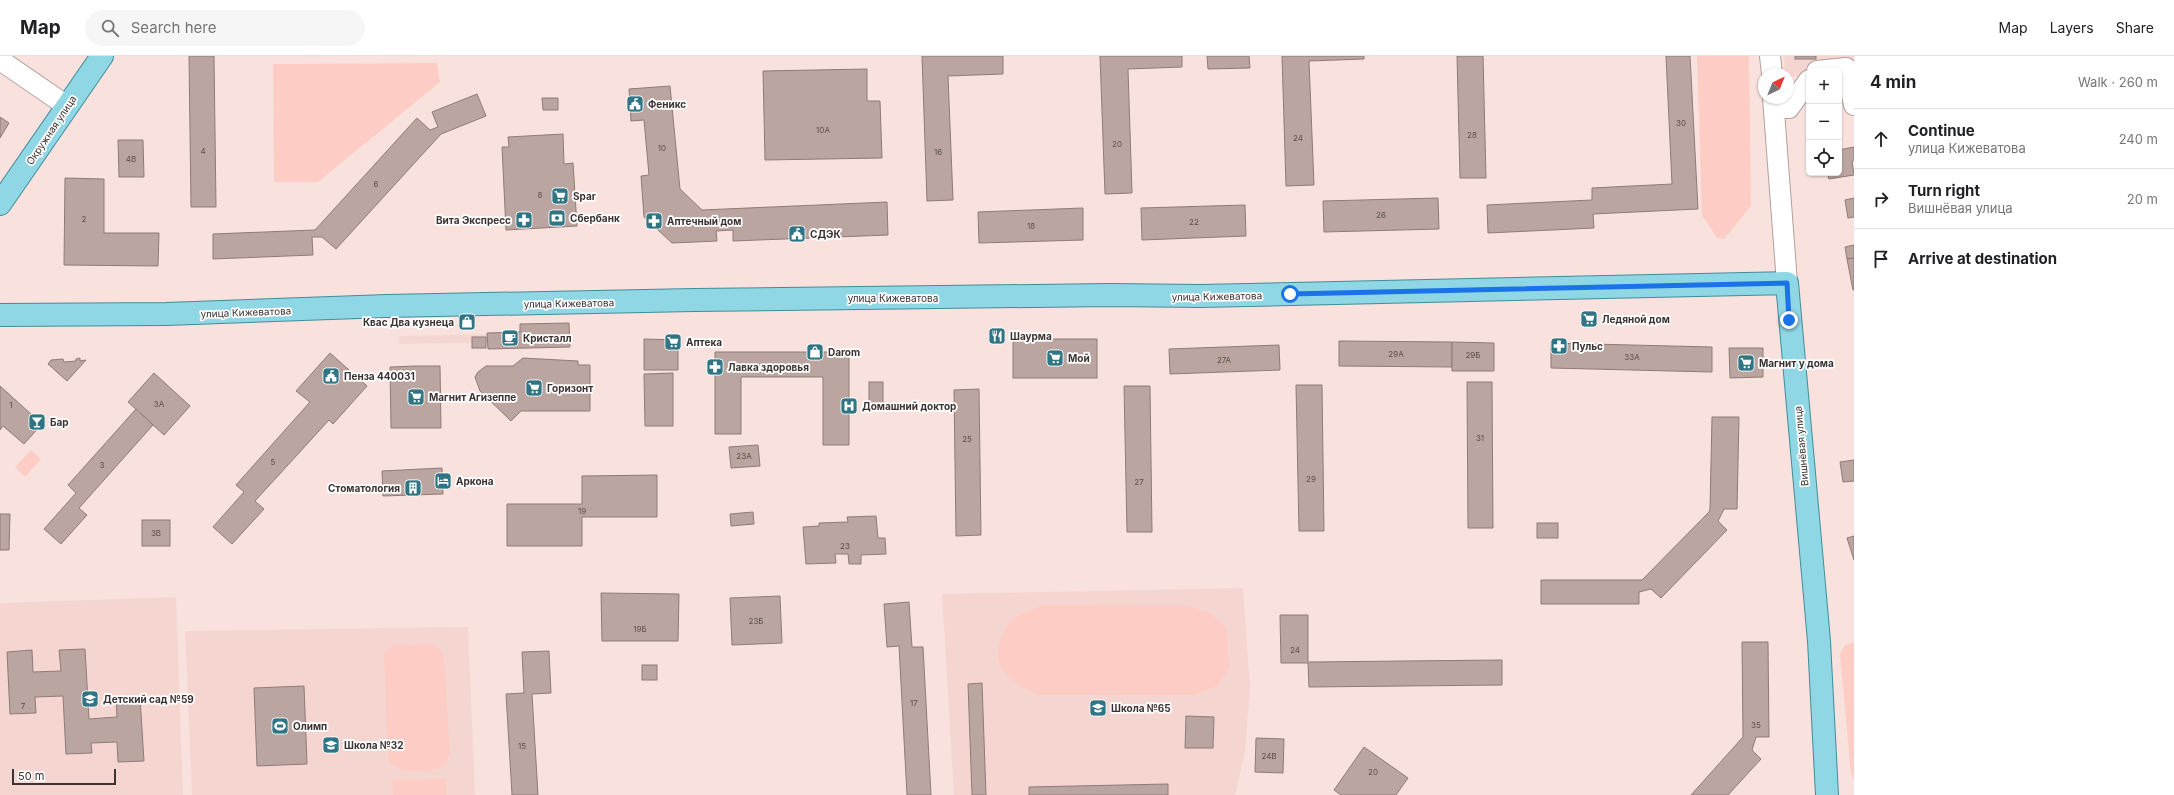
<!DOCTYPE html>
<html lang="en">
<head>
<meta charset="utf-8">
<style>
  body { margin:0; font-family:Inter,sans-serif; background:#f6f6f6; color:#202124 }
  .controls { position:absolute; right:12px; top:12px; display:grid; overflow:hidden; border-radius:6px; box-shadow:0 1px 3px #0004 }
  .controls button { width:36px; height:36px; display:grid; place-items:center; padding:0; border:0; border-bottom:1px solid #e0e0e0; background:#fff; color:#202124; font:20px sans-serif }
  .compass { position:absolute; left:1758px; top:12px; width:36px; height:36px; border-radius:50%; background:#fff; box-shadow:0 1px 3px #0004; rotate:43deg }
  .scale { position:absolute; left:12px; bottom:10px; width:104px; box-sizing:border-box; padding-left:4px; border:2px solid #3b3231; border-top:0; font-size:11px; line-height:14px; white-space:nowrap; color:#3b3231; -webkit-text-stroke:3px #fff; paint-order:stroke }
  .stop { position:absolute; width:12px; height:12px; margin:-9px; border:3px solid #1a73e8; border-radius:50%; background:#fff }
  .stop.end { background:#1a73e8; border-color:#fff; box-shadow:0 1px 4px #0008 }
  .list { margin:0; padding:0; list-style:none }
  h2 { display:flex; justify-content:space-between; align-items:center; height:52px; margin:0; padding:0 16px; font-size:17px }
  h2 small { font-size:13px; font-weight:400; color:#757577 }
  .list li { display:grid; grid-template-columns:26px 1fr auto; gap:12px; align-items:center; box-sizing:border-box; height:60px; padding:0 16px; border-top:1px solid #e0e0e0 }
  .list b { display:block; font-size:15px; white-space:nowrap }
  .list p { margin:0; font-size:13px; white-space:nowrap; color:#757577 }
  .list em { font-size:13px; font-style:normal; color:#757577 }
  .icon { flex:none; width:22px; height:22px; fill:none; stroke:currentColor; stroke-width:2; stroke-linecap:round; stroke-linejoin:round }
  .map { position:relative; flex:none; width:1854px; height:739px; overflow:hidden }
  header { display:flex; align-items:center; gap:24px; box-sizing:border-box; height:56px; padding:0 20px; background:#fff; border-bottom:1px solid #e0e0e0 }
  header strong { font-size:19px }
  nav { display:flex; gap:22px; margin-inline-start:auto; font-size:14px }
  .search { width:280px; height:36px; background:#f6f6f6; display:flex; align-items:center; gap:10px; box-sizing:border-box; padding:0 14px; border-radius:22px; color:#757577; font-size:15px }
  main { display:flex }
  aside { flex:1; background:#fff }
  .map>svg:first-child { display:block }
  .built { fill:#f5d5d0 }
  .green { fill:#fdccc5 }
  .building { fill:#bba5a1; stroke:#907a77 }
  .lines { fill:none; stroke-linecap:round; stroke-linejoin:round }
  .minor-casing { stroke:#b49e9b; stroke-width:22 }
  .major-casing { stroke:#428c9a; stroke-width:24 }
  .minor { stroke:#fff; stroke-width:20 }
  .major { stroke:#90d7e5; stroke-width:22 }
  .route { stroke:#1a73e8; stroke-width:5 }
  .labels { text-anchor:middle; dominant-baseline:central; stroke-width:3.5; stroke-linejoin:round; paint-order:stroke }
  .number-label { font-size:8px; fill:#5b4f4d }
  .poi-label { font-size:10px; font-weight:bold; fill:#3b3231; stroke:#fff; text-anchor:start }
  .street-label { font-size:10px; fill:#3b3231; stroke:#fff }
</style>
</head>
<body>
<header>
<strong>Map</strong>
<div class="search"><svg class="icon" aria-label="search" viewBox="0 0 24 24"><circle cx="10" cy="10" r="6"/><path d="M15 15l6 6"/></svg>Search here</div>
<nav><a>Map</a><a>Layers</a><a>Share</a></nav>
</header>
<main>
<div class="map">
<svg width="1854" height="739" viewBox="0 0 1854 739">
  <rect width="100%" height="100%" fill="#f9e2de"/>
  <g class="built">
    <path d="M1784,0H1854V17L1788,21V18H1785Z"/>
    <path d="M505,278V286L399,288V280Z"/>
    <path d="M1243,532L1250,631L1245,695L1235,739H954L942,538Z"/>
    <path d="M176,541L183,739H0V547Z"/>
    <path d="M468,571L475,739H192L185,575Z"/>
  </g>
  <g class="green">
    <path d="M1697,0H1749L1751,150L1724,183L1717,182L1702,159Z"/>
    <path d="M437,7L440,26L318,126H274L273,8Z"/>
    <path d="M31,394L41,403L25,421L15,411Z"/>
    <path d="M1043,549L1189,550L1210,557L1227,573L1229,612L1217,630L1194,639H1037C1014,627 988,611 1002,582C1004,577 1006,569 1010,565C1020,558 1032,554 1043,549Z"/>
    <path d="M1854,586V723L1851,718L1840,598L1845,589Z"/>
    <path d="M429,588L440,592L444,602L450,698L445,708L441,712C425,716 397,719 388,703L384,598L392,590Z"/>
    <path d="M446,723V739H393L392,724Z"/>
  </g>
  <g class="building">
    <path d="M189,0H214L216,151H191Z"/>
    <path d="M922,0H1003V18L948,20L953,144L927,145Z"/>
    <path d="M1100,0H1182V11L1128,13L1132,137L1105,138Z"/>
    <path d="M1207,0H1249L1250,12L1208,13Z"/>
    <path d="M1282,0H1364V3L1309,5L1314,129L1286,130Z"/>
    <path d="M1457,0H1483L1486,122H1460Z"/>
    <path d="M1666,0H1690L1698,153L1593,158L1594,172L1488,177L1487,149L1592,144V132L1672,128Z"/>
    <rect x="1795" y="0" width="21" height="3"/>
    <path d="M867,13V45H880L882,102L765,104L763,15Z"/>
    <path d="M670,30L680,133L702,154L887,146L888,179L733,185V174L716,175L717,185L672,187L644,161L641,120L649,119L644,64L631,65L629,33Z"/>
    <path d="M477,38L486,60L441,78L336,193L322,181H312L313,199L213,203V178L315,174L417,62L430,74L438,71L432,56Z"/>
    <path d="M542,42H558V54H543Z"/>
    <path d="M0,61L9,67L0,82Z"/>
    <path d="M563,78L564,108L573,107L577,170L506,174L502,91H509L508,81Z"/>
    <path d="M118,84H143L144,121H119Z"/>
    <path d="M1854,91V104L1852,105L1854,119L1829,123L1827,117H1839V94Z"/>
    <path d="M65,122L104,123V177H159L158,210L64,209Z"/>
    <path d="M1438,142L1439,173L1324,176L1323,145Z"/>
    <path d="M1854,142V161L1848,162L1845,144Z"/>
    <path d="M1245,149L1246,180L1142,184L1141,152Z"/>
    <path d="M1083,152V184L979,187L978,156Z"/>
    <path d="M1854,189V202L1847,203L1845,191Z"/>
    <path d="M1854,202V234H1853L1847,203Z"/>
    <path d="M569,267L570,291L488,293L487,277L520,276V268Z"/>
    <rect x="472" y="281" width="14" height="11"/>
    <path d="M644,283L678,284V314H644Z"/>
    <rect x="1013" y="283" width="84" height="39"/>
    <path d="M1339,285L1452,286V311L1339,310Z"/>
    <path d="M1452,286L1494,287V315H1452Z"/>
    <path d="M1551,287L1712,291V316L1551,312Z"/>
    <path d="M1279,289L1280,314L1170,318L1169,293Z"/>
    <path d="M1729,292H1763V321L1730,322Z"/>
    <path d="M715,296H849V389H823V321H741V378H715Z"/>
    <path d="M330,297L367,330L333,368L329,364L255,445L264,453L232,488L213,471L244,436L236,429L310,346L296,335Z"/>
    <path d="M80,302V305L86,304L67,325L48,308L51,304L63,303L64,306L76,305V303Z"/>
    <path d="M523,302L578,305V309H590V355H521L511,365L480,335L475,321L478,316L486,310H513Z"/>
    <path d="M415,310H440L441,372H391L390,311Z"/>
    <path d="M154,317L190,350L164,379L128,346Z"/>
    <path d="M673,317V370H645L644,318Z"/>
    <rect x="869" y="326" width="14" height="22"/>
    <path d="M1467,326H1492L1493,472H1468Z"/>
    <path d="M1296,329H1322L1324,475H1299Z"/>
    <path d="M0,330L42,368L24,388L3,370L0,374Z"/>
    <path d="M1124,330H1150L1152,476H1127Z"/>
    <path d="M979,333L981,479L956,480L954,334Z"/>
    <path d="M136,353L153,369L79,452L87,459L61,488L44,473L76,437L68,429Z"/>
    <path d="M1712,361H1739L1737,453H1724L1718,465L1727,474L1661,542L1651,533L1639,536V548H1541V524H1642L1709,456L1710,453Z"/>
    <path d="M758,389L760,410L731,412L729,391Z"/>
    <path d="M1854,404V425L1843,426L1840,406Z"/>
    <path d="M442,412L443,438L383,440L382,415Z"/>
    <path d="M657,419V461H582V490H507V448H582V420Z"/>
    <path d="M753,456L754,468L731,470L730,458Z"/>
    <path d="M0,458H10L9,494H0Z"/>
    <path d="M876,460L878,482H885L886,498L861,499V508H849L848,498H835L836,507L806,508L803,471L819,470V467L848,466L847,461Z"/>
    <rect x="142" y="464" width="28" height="26"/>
    <rect x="1537" y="467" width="21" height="15"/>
    <path d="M1854,480V504L1847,482Z"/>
    <path d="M601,537L679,538L678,585H602Z"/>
    <path d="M780,540L782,587L732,589L730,542Z"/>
    <path d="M909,546L912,591H923L931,739H907L899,590L887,591L884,548Z"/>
    <path d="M1280,559H1308V606L1502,604V629L1309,631L1308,607H1281Z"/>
    <path d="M1742,586H1768L1769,681H1756L1752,694L1761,703L1728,739H1691L1743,681Z"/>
    <path d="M85,593L89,663L117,661L116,643L140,642L144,705L118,706L117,686L91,687L92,697L66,698L63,640L35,641L36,657L10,658L7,596L32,594L33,616L61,615L59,594Z"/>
    <path d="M549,595L551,637L532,638L538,739H512L506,638L524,637L522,596Z"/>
    <rect x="642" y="609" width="15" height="15"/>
    <path d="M982,627L986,739H972L968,628Z"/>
    <path d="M304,630L307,708L257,710L254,632Z"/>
    <path d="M1186,660L1214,661L1213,692H1185Z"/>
    <path d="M1256,682L1284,683L1283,717L1255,716Z"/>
    <path d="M1364,691L1408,722L1396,739H1341L1334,734Z"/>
    <path d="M1168,728V739H1029V731Z"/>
  </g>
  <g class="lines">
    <g class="minor-casing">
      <g id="minor">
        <path d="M1770,0L1772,18"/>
        <path d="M0,4L67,50"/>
        <path d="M1817,15L1846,12L1854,49"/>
        <path d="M1773,42L1787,227"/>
        <path d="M1774,52H1789L1809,24"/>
      </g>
    </g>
    <g class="major-casing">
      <g id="major">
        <path d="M0,148L102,0"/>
        <path d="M0,259L166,258L387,250L694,244L1110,239L1200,240L1787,227L1819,585L1827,739"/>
      </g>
    </g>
    <use href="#minor" class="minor"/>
    <use href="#major" class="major"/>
  </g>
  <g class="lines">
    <path class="route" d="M1290,238L1787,227L1789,264"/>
  </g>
  <defs>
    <g id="civic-square" transform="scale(0.9)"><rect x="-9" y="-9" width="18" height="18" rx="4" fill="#307583" stroke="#fff"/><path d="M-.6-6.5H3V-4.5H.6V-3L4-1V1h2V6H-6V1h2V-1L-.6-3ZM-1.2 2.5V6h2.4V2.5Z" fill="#fff"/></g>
    <g id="supermarket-square" transform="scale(0.9)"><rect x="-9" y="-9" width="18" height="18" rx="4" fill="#307583" stroke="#fff"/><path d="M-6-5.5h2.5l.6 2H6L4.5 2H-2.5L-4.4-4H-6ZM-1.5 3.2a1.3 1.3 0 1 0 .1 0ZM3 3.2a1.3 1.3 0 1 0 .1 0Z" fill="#fff"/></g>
    <g id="bank-square" transform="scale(0.9)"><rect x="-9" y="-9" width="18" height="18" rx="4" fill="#307583" stroke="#fff"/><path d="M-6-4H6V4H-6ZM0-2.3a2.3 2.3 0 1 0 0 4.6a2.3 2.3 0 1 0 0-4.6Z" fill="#fff"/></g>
    <g id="pharmacy-square" transform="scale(0.9)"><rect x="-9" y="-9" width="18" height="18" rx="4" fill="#307583" stroke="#fff"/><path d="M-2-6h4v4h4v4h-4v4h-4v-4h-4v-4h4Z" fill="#fff"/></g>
    <g id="shop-square" transform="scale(0.9)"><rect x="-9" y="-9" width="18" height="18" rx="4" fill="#307583" stroke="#fff"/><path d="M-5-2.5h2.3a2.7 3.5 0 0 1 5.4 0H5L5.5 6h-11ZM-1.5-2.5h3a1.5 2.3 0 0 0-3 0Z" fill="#fff"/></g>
    <g id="restaurant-square" transform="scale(0.9)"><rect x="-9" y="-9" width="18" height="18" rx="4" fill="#307583" stroke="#fff"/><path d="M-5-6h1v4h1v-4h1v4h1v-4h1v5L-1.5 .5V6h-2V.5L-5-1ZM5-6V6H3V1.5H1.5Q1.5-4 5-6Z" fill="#fff"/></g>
    <g id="cafe-square" transform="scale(0.9)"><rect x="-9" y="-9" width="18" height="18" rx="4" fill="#307583" stroke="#fff"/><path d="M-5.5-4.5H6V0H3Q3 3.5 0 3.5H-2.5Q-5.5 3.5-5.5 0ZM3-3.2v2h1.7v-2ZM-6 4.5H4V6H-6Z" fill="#fff"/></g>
    <g id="hospital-square" transform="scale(0.9)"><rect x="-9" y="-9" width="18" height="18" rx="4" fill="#307583" stroke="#fff"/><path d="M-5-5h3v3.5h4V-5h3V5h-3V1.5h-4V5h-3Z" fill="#fff"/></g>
    <g id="bar-square" transform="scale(0.9)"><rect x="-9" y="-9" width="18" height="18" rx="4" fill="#307583" stroke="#fff"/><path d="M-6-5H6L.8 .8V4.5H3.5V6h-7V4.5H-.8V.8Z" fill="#fff"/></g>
    <g id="hotel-square" transform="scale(0.9)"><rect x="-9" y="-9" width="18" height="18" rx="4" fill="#307583" stroke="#fff"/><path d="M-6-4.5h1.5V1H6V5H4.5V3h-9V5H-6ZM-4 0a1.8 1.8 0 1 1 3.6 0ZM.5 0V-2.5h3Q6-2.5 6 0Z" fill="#fff"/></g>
    <g id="building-square" transform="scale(0.9)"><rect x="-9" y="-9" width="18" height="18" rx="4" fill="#307583" stroke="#fff"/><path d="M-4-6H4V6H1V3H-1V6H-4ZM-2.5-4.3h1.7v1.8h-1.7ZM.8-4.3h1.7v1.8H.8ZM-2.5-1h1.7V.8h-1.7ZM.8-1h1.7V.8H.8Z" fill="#fff"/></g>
    <g id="school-square" transform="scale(0.9)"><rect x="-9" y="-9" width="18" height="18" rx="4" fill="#307583" stroke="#fff"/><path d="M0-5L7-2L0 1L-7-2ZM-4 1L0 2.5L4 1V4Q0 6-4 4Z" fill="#fff"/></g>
    <g id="stadium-square" transform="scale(0.9)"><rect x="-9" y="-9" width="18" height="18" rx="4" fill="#307583" stroke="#fff"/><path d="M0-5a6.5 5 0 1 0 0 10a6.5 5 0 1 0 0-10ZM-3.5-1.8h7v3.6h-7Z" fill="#fff"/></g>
  </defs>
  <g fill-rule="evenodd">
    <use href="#civic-square" x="635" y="48"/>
    <use href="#supermarket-square" x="560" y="140"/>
    <use href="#bank-square" x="557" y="162"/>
    <use href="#pharmacy-square" x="524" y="164"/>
    <use href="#pharmacy-square" x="654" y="165"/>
    <use href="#civic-square" x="797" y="178"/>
    <use href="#supermarket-square" x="1589" y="263"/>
    <use href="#shop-square" x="467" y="266"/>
    <use href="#restaurant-square" x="997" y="280"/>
    <use href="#cafe-square" x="510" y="282"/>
    <use href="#supermarket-square" x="673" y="286"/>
    <use href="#pharmacy-square" x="1559" y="290"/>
    <use href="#shop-square" x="815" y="296"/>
    <use href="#supermarket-square" x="1055" y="302"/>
    <use href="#supermarket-square" x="1746" y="307"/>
    <use href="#pharmacy-square" x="715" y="311"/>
    <use href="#civic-square" x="331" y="320"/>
    <use href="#supermarket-square" x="534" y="332"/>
    <use href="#supermarket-square" x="416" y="341"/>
    <use href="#hospital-square" x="849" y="350"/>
    <use href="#bar-square" x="37" y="366"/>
    <use href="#hotel-square" x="443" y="425"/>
    <use href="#building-square" x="413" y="432"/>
    <use href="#school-square" x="90" y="643"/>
    <use href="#school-square" x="1098" y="652"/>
    <use href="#stadium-square" x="280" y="670"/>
    <use href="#school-square" x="331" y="689"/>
  </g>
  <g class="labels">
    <g class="number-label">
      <text x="1681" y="67">30</text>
      <text x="823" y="74">10А</text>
      <text x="1472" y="79">28</text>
      <text x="1298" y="82">24</text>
      <text x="1117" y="88">20</text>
      <text x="662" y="92">10</text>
      <text x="203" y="95">4</text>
      <text x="938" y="96">16</text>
      <text x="131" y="103">4В</text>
      <text x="376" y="128">6</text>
      <text x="540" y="139">8</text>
      <text x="1381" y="159">26</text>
      <text x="84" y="163">2</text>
      <text x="1194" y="166">22</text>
      <text x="1031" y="170">18</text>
      <text x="1396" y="298">29А</text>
      <text x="1473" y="299">29Б</text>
      <text x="1632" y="301">33А</text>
      <text x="1224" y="304">27А</text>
      <text x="159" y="348">3А</text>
      <text x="11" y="349">1</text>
      <text x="1480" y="382">31</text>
      <text x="967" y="383">25</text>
      <text x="744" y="400">23А</text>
      <text x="273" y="406">5</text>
      <text x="102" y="409">3</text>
      <text x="1311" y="423">29</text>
      <text x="1139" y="426">27</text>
      <text x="582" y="455">19</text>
      <text x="156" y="477">3В</text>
      <text x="845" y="490">23</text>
      <text x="756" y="565">23Б</text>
      <text x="640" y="573">19Б</text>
      <text x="1295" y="594">24</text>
      <text x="914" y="647">17</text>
      <text x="23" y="650">7</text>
      <text x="1756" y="669">35</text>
      <text x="522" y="690">15</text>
      <text x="1269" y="700">24В</text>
      <text x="1373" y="716">20</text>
    </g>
    <g class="poi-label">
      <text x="648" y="48">Феникс</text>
      <text x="573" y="140">Spar</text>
      <text x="570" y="162">Сбербанк</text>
      <text x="511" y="164" text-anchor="end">Вита Экспресс</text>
      <text x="667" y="165">Аптечный дом</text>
      <text x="810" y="178">СДЭК</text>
      <text x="1602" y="263">Ледяной дом</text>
      <text x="454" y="266" text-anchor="end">Квас Два кузнеца</text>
      <text x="1010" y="280">Шаурма</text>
      <text x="523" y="282">Кристалл</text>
      <text x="686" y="286">Аптека</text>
      <text x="1572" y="290">Пульс</text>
      <text x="828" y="296">Darom</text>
      <text x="1068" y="302">Мой</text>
      <text x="1759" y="307">Магнит у дома</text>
      <text x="728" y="311">Лавка здоровья</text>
      <text x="344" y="320">Пенза 440031</text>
      <text x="547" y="332">Горизонт</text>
      <text x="429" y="341">Магнит Агизеппе</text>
      <text x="862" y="350">Домашний доктор</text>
      <text x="50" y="366">Бар</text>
      <text x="456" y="425">Аркона</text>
      <text x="400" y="432" text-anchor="end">Стоматология</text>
      <text x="103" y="643">Детский сад №59</text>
      <text x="1111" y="652">Школа №65</text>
      <text x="293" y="670">Олимп</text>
      <text x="344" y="689">Школа №32</text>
    </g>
    <g class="street-label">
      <text transform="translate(51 74) rotate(-56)">Окружная улица</text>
      <text transform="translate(1217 240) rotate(-1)">улица Кижеватова</text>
      <text x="893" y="242">улица Кижеватова</text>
      <text transform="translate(569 247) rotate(-1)">улица Кижеватова</text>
      <text transform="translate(246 256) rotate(-2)">улица Кижеватова</text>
      <text transform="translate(1801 390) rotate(-95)">Вишнёвая улица</text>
    </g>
  </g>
</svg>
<div class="controls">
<button>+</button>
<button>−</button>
<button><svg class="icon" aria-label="locate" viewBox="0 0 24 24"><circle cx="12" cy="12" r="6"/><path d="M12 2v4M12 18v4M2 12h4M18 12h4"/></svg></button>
</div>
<svg class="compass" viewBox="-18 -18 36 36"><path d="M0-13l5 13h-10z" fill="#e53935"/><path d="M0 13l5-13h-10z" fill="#757577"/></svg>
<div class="scale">50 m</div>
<div class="stop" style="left:1290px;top:238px"></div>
<div class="stop end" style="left:1789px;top:264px"></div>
</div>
<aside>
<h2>4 min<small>Walk · 260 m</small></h2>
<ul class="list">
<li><svg class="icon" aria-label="ahead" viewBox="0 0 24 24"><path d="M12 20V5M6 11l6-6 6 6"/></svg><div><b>Continue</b><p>улица Кижеватова</p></div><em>240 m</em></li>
<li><svg class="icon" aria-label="right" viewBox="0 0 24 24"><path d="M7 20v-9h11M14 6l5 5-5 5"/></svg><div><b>Turn right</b><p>Вишнёвая улица</p></div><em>20 m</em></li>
<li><svg class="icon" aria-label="arrive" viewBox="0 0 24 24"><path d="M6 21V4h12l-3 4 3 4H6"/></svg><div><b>Arrive at destination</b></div></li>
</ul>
</aside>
</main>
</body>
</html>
